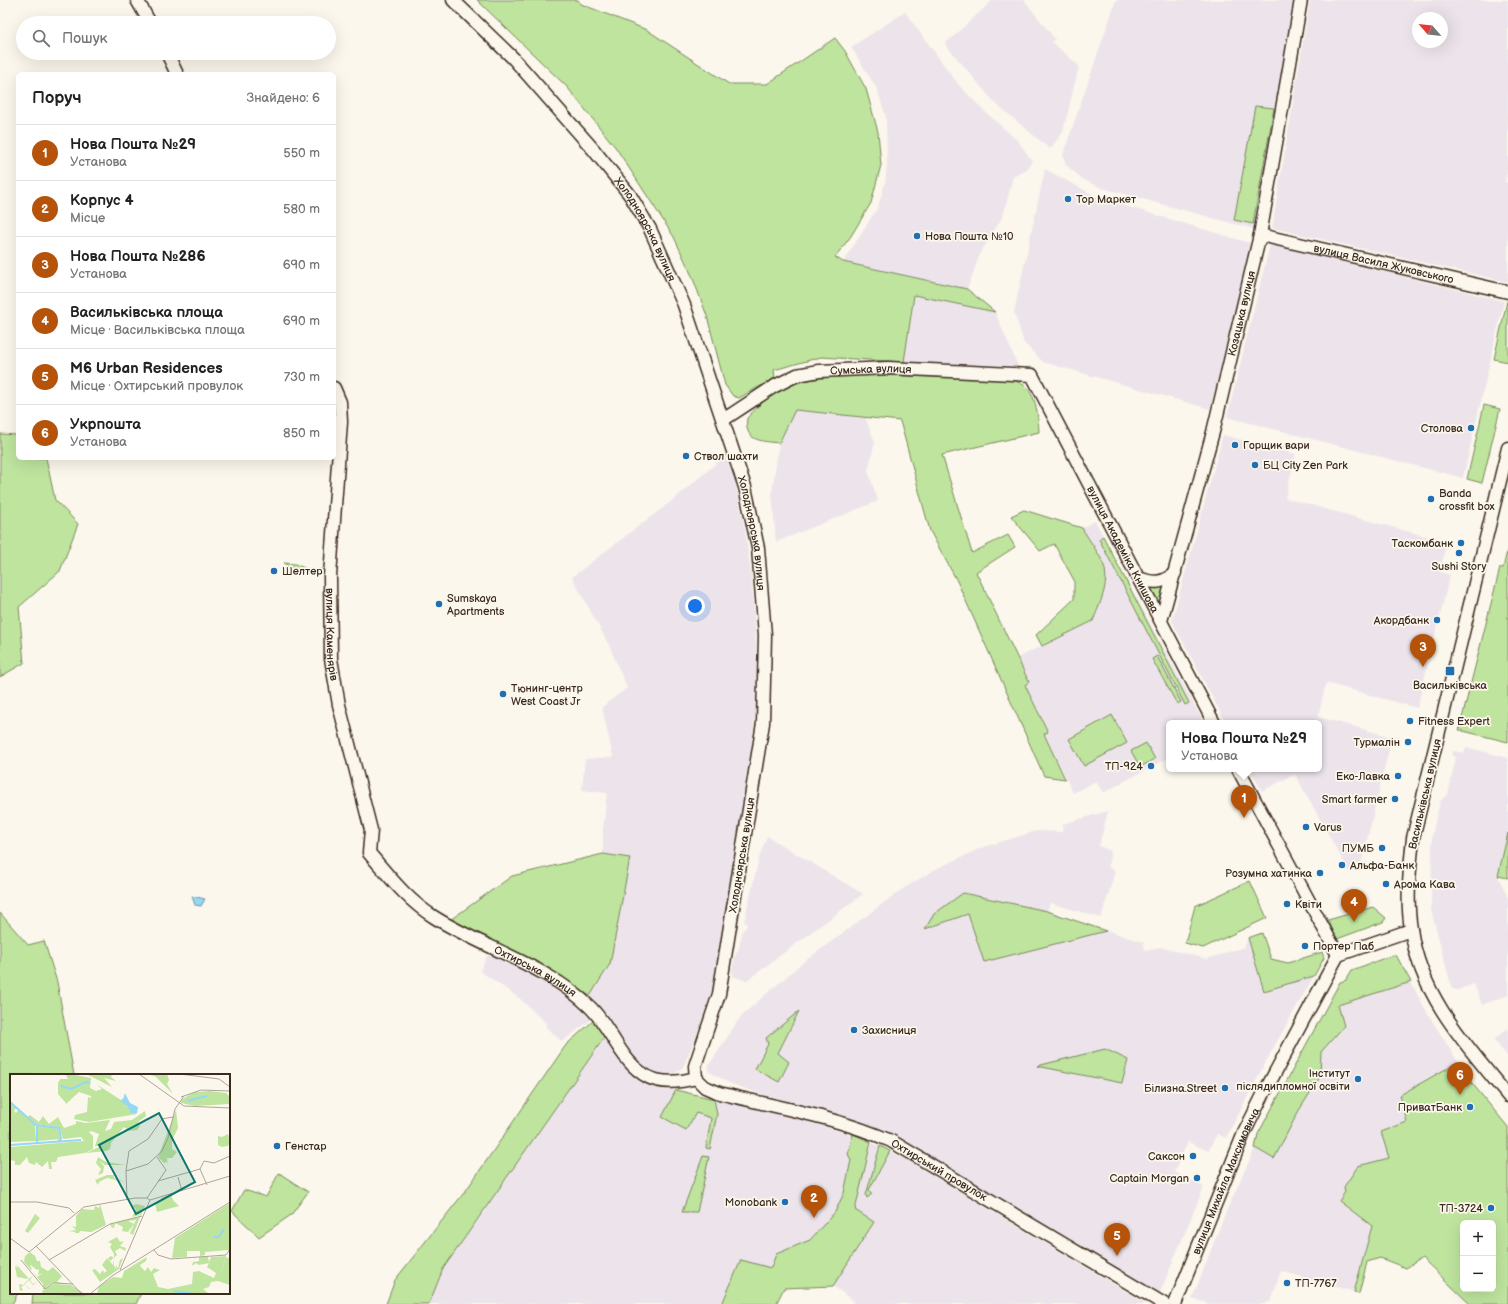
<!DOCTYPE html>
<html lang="uk">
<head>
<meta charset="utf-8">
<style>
  body { margin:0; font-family:"Balsamiq Sans",sans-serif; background:#f2f2f2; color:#222 }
  .controls { position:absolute; right:12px; bottom:12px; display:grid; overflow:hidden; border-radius:6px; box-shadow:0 4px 16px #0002 }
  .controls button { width:36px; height:36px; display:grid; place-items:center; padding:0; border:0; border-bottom:1px solid #e0e0e0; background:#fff; color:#222; font:20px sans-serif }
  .compass { position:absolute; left:1412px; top:12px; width:36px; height:36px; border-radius:50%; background:#fff; box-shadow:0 4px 16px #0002; rotate:298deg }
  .you { position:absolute; left:695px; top:606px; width:14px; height:14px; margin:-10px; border:3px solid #fff; border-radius:50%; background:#1a73e8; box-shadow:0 0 0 6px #1a73e833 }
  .badge { display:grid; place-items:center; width:26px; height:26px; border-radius:50%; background:#b45309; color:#fff; font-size:13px; font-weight:700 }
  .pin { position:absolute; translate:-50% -33px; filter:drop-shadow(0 1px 2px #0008) }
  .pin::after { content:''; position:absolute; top:21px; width:14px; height:12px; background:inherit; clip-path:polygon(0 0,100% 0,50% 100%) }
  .popup { position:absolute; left:1166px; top:720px; width:156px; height:52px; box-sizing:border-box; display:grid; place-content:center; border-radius:6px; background:#fff; filter:drop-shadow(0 1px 3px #0005); font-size:13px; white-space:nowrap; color:#767676 }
  .popup b { font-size:15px; color:#222 }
  .popup::after { content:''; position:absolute; left:50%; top:100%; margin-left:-8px; border:8px solid transparent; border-top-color:#fff }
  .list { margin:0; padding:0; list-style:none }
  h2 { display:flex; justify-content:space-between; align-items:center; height:52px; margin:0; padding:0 16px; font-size:17px }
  h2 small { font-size:13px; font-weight:400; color:#767676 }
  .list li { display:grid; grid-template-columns:26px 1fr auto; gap:12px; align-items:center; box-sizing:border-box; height:56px; padding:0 16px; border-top:1px solid #e0e0e0 }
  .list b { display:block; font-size:15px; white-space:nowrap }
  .list p { margin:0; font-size:13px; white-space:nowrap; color:#767676 }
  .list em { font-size:13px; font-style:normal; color:#767676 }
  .icon { flex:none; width:22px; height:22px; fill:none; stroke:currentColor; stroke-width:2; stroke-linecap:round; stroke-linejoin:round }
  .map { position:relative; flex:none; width:1508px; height:1304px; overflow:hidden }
  .search { position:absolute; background:#fff; box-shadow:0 4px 16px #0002; left:16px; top:16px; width:320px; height:44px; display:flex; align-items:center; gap:10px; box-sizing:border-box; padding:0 14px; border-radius:22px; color:#767676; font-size:15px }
  .panel { position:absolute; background:#fff; box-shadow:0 4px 16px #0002; left:16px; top:72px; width:320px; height:388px; border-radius:6px }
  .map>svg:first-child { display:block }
  .built { fill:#ece4ea; fill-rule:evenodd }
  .green { fill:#bee49e; stroke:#7c875e; fill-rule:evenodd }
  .water { fill:#94d8f6; stroke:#7092a0 }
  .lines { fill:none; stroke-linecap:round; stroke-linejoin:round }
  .secondary-casing { stroke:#3b2a1e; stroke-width:15 }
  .secondary { stroke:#fbf7ec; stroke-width:12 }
  .poi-dot { fill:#1f6fb2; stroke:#fbf7ec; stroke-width:1.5 }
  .labels { text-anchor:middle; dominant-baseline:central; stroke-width:3.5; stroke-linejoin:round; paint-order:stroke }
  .poi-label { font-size:11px; fill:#3b2a1e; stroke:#fbf7ec; text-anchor:start }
  .street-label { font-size:11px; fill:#3b2a1e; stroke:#fbf7ec }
  .inset-river { fill:none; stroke:#94d8f6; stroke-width:2 }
  .inset-road { fill:none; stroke:#aea59a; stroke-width:1 }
  .view { fill:#0f766e; fill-opacity:0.15; stroke:#0f766e; stroke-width:2 }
  .inset-edge { fill:none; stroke:#3b2a1e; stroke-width:2 }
</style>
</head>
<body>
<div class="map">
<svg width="1508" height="1304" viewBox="0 0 1508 1304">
  <rect width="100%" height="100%" fill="#fbf7ec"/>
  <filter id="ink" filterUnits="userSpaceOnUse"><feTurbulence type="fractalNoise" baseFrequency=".025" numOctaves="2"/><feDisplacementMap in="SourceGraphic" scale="8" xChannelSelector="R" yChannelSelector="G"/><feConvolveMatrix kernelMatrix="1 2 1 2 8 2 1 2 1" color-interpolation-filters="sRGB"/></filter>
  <g filter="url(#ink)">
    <g class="built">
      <path d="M993,0H1024L1055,39L1052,42L1079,66L1063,132L1050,149L994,102L945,44Z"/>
      <path d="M1116,0H1297L1257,230L1102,188L1082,179L1066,165L1063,155Z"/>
      <path d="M1310,0H1508V169L1505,182L1508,183V282L1272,228ZM1418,18H1442V42H1418Z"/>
      <path d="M905,12L958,84L982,109L1019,142L1032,161L1027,169L1013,177L1003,216L980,254L967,289L843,262L878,207L885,183L887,165L886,117L877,89L851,47Z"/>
      <path d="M1045,169L1099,198L1253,244L1210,409L1043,362L1024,343L1014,312Z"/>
      <path d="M1270,244L1504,301L1463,478L1227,417Z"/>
      <path d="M914,295L995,312L1018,366L904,362Z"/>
      <path d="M795,410L865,417L875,442L868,471L878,501L776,542L772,492L779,443Z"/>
      <path d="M1223,435L1296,454L1285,498L1447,542L1440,572L1450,575L1417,708L1326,683L1318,717L1392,737L1360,869L1349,872L1295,774L1262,791L1250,769H1319V723H1226L1172,621Z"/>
      <path d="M726,455L736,485L745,529L752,582L756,645V701L751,758L712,992L704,1018L683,1067L674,1075L665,1076L648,1070L635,1059L607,1015L590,996L610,964L629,858L603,854V829L607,793L582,790L585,759L613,757L602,707L627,688L609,645L572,577L673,500Z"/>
      <path d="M1095,521L1204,723H1169V757L1103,793L1096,781L1073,793L1044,734L1048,731L1025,684L1029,683L1017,658L1093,621L1101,598L1106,578L1104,566L1082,528Z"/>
      <path d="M1466,747L1508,758V878L1498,876L1508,898V995L1482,1005L1474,984L1458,990L1452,989L1431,910L1432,836L1440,801L1448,794L1456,757L1452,756L1453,751L1464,753Z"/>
      <path d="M1108,811L1099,846L1111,851L1108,866L1115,872L1101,918L1050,903L1047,911L1143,942L1145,951L1159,947L1207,959L1244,947L1248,938L1262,933L1271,959L1288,963L1322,952L1324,958L1270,1054L1226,1138L1217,1134L1208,1151L1188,1142L1174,1172L1204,1187L1159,1295L1070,1239L894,1136L844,1116L774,1099L729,1083L708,1071L709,1065L741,1016L801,964L904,888L934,870L983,847L1037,831L1062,832L1063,824Z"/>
      <path d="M767,836L863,894L746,981L733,976L732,971L734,958L739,948L743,929L746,928L747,923L744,922L759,858Z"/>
      <path d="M488,954L553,984L593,1018L563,1041L560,1040L546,1027V1023L519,998L480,971Z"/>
      <path d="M1400,962L1428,1014L1458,1062L1400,1095L1407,1123L1389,1158L1358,1166L1339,1201L1372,1226L1354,1292L1281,1271L1271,1301L1264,1304H1210L1192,1299L1225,1214L1255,1148L1258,1134L1340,982Z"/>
      <path d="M1508,1028V1057L1494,1040Z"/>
      <path d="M606,1035L616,1056L627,1070L660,1087L676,1090L803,1120L862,1138L904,1158L1147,1304H853L854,1301L833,1286L874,1222L855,1210L771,1268L741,1260L722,1304H429L443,1270Z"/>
    </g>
    <g class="green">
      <path d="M477,0H578L581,4L647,30L729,84H767L835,38L845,51L866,89L878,132L881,165L871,203L851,236L835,257L843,262L967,289L995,312L914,295L904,362L821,357L774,370L775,378L739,398L733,396L725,385L707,316L692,276L674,237L616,148L567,87Z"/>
      <path d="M1255,106L1274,108L1253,224L1234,220Z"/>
      <path d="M1507,301H1508V362L1494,359Z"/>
      <path d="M847,374L999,379C1005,380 1012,380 1018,382C1037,389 1038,416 1039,432L942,455L972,553L1008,535L1015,547L976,572L1029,682L1025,685L1048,732L1044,734L1065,779L1044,776L957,581L930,531L900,421L795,410L779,443C760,441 744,441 747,418C780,381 800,381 847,374Z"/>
      <path d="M1484,405L1500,409L1482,483L1467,479Z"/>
      <path d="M0,434L18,435V458H46L55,500L78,524L60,571L19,607L24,663L0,677Z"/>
      <path d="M1024,510L1082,528C1089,540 1100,554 1104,566C1110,584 1099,605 1093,621L1042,646L1036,635L1074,599V580L1054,544L1040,551L1011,516Z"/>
      <path d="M1103,536L1189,703L1185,705L1099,539Z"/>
      <path d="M1508,547V742L1459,730L1500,568H1503Z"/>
      <path d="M284,563L295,564L311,571L324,569V573C312,574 293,573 284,563Z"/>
      <path d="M1167,586L1161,608L1150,589Z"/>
      <path d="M1157,656L1181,702L1177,704L1152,659Z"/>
      <path d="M1112,715L1127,743L1084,766L1069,739Z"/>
      <path d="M1146,743L1155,759L1140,767L1131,751Z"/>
      <path d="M1508,833V878L1498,876Z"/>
      <path d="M603,854L630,858L610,964L590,996L536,962L450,920L512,876Z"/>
      <path d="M1250,881L1267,918L1203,948L1185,943L1195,906Z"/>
      <path d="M963,893L1047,911L1106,931L984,962L968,914L925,929L934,914Z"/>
      <path d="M1373,907L1386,918L1383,922L1337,939L1328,920Z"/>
      <path d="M0,913L28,945L44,941L57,982L74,1075H11V1293H18L12,1304H0Z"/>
      <path d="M1262,933L1271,959L1288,963L1322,952L1324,958L1314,976L1264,991L1248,938Z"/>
      <path d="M1393,955L1397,957L1411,982L1338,1005L1344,1026L1321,1052L1320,1077L1298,1112L1274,1159L1255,1148L1258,1134L1340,982L1346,980L1352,970Z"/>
      <path d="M799,1011L778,1053L789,1062L779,1082L755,1069L768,1044L766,1038Z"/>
      <path d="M594,1020L606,1035L443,1269L429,1304H386L395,1280L467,1189L566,1045Z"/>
      <path d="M1105,1049L1128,1060L1122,1083L1037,1066Z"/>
      <path d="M1458,1062L1471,1082L1508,1127V1304H1470L1422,1258L1406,1268L1380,1258L1367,1262L1359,1294L1354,1292L1372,1226L1339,1201L1345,1192L1344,1187L1358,1166L1389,1158L1381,1132L1407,1122L1400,1095ZM1463,1223H1493V1289H1463Z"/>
      <path d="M676,1090L714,1099L717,1114L710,1149L706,1148L711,1118L696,1113L686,1130L662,1117Z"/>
      <path d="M853,1134L871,1142L855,1210L874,1222L833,1286L784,1288L776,1304H722L741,1260L771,1268L776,1254L810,1240L835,1212L844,1193L851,1160L848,1154Z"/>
      <path d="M880,1146L890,1151L869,1190L872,1194L867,1198L866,1195Z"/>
      <path d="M703,1156L709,1157L697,1212H682Z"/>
      <path d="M279,1173L308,1192L291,1215L259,1237L232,1211L244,1190L266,1197Z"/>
      <path d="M33,1293H141L136,1304H32Z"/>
    </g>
    <path class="water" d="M192,896L205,899L201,906L195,905Z"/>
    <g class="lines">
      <g class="secondary-casing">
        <g id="secondary">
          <path d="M137,0L150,23"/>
          <path id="s1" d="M453,0L513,58L593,149L630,195L650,229L684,305L745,487L758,548L765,635L763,723L719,994L695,1066L696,1078"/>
          <path d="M167,53L177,74"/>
          <path id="s2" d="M1260,235L1508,292"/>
          <path id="s3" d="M334,388L340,402L341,422L330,576L331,659L339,705L371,830L369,853C389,876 408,901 434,917C483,948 549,966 591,1008C612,1029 621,1063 648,1077C662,1084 681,1082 696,1078"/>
          <path id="s4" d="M723,420L773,387L797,375L819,371L888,368L1032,375L1214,723"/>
          <path d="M1508,448L1413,838C1410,868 1406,899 1411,929C1420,996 1467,1046 1508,1096"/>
          <path d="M1137,577C1153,584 1162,584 1175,573"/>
          <path id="s5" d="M1161,621L1213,432L1260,235L1301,0"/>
          <path d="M1238,769L1338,955"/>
          <path d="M1338,955L1411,930"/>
          <path id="s6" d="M696,1078L705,1087L719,1093C776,1107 837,1117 891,1141L1164,1304"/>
          <path id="s7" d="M1175,1304L1244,1133L1263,1095L1338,955"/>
        </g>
      </g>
      <use href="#secondary" class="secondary"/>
    </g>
  </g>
  <g class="poi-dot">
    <circle cx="1068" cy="199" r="4"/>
    <circle cx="917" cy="236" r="4"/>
    <circle cx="1471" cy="428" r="4"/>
    <circle cx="1235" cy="445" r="4"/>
    <circle cx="686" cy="456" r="4"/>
    <circle cx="1255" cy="465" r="4"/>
    <circle cx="1431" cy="499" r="4"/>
    <circle cx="1461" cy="543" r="4"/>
    <circle cx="1459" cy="553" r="4"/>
    <circle cx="274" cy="571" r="4"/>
    <circle cx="439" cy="604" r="4"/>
    <circle cx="1437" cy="620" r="4"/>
    <rect x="1445" y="666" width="10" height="10" rx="2"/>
    <circle cx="503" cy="694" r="4"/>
    <circle cx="1410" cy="721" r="4"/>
    <circle cx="1408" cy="742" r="4"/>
    <circle cx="1151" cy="766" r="4"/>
    <circle cx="1398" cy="776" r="4"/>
    <circle cx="1395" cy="799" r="4"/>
    <circle cx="1306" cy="827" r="4"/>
    <circle cx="1382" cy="848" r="4"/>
    <circle cx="1342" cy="865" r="4"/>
    <circle cx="1320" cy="873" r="4"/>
    <circle cx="1386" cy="884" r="4"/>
    <circle cx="1287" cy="904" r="4"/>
    <circle cx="1305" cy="946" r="4"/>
    <circle cx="854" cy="1030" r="4"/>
    <circle cx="1358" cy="1079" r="4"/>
    <circle cx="1225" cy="1088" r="4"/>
    <circle cx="1470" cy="1107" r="4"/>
    <circle cx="277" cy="1146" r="4"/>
    <circle cx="1193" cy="1156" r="4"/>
    <circle cx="1197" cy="1178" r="4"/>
    <circle cx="785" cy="1202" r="4"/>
    <circle cx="1491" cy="1208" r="4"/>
    <circle cx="1287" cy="1283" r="4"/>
  </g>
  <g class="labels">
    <g class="poi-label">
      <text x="1076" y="199">Top Маркет</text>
      <text x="925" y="236">Нова Пошта №10</text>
      <text x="1463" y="428" text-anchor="end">Столова</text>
      <text x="1243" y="445">Горщик вари</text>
      <text x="694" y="456">Ствол шахти</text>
      <text x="1263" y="465">БЦ City Zen Park</text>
      <text x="1439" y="493">Banda<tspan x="1439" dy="13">crossfit box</tspan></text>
      <text x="1453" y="543" text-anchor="end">Таскомбанк</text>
      <text x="1459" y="566" text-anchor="middle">Sushi Story</text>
      <text x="282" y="571">Шелтер</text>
      <text x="447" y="598">Sumskaya<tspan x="447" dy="13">Apartments</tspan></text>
      <text x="1429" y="620" text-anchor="end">Акордбанк</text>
      <text x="1450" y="685" text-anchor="middle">Васильківська</text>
      <text x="511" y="688">Тюнинг-центр<tspan x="511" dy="13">West Coast Jr</tspan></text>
      <text x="1418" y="721">Fitness Expert</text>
      <text x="1400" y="742" text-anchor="end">Турмалін</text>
      <text x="1143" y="766" text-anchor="end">ТП-924</text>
      <text x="1390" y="776" text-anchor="end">Еко-Лавка</text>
      <text x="1387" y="799" text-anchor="end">Smart farmer</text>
      <text x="1314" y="827">Varus</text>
      <text x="1374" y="848" text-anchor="end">ПУМБ</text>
      <text x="1350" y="865">Альфа-Банк</text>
      <text x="1312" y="873" text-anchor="end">Розумна хатинка</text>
      <text x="1394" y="884">Арома Кава</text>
      <text x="1295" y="904">Квіти</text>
      <text x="1313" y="946">Портер Паб</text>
      <text x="862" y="1030">Захисниця</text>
      <text x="1350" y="1073" text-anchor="end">Інститут<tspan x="1350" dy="13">післядипломної освіти</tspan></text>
      <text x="1217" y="1088" text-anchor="end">Білизна.Street</text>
      <text x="1462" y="1107" text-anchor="end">ПриватБанк</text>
      <text x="285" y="1146">Генстар</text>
      <text x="1185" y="1156" text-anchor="end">Саксон</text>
      <text x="1189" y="1178" text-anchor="end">Captain Morgan</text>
      <text x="777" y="1202" text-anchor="end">Monobank</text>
      <text x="1483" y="1208" text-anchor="end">ТП-3724</text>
      <text x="1295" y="1283">ТП-7767</text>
    </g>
    <g class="street-label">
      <text stroke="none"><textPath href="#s1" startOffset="301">Холодноярська вулиця</textPath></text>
      <text stroke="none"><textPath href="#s2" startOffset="127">вулиця Василя Жуковського</textPath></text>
      <text stroke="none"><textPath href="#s5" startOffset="318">Козацька вулиця</textPath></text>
      <text stroke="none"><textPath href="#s4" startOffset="161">Сумська вулиця</textPath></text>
      <text stroke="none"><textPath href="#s1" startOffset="625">Холодноярська вулиця</textPath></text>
      <text stroke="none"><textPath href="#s4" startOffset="519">вулиця Академіка Книшова</textPath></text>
      <text stroke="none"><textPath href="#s3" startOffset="248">вулиця Каменярів</textPath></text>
      <text transform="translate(1425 794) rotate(-77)">Васильківська вулиця</text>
      <text transform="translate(742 855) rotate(-81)">Холодноярська вулиця</text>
      <text stroke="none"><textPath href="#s3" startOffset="678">Охтирська вулиця</textPath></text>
      <text stroke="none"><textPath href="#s6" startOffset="263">Охтирський провулок</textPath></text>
      <text stroke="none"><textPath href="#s7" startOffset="133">вулиця Михайла Максимовича</textPath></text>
    </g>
  </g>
  <g transform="translate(10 1074)">
    <rect width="220" height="220" fill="#fbf7ec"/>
    <path d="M60,0L81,4L80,14L86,17L92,15L86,10L111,26L114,23L113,20L114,22L115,31L127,40L79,48L64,45L65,41L77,38L78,23L81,24V22L69,18L56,30L55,28L48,20V9L50,5H58L56,1ZM76,0H102L101,3L106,7L94,4L102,13ZM139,0H157L159,6L157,10L163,20L146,3ZM200,17L216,19L219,22V30L185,32L171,29V26L184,18ZM0,29L6,34L4,37L6,39L8,36L25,51L26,67L0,68ZM166,36L168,54L162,66V75L167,78L162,84H157L158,92L157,88L154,89L148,83ZM135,37L136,42L128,48L130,52L127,56L119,57L114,53L101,69L100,75L96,77L76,79L91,72H85L89,60L81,57L79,58L83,62V75L75,79L48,83L46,88H41L42,95H39L38,87L32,93L26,88L25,91L19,89L17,83L10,91H5V87L0,86V73L74,67L71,63L53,65L49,53L26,50L18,43L20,41L29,48L33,42L39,50L48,43L54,54L66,50V47L76,49L100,46L95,57L101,55L104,48L122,46ZM27,52L48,54L50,65L28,67ZM218,60L220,68L218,72L212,73L208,71V62L212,63ZM88,83L96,88L116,91H95L89,87L94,92L93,99L88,101L91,95L86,89ZM97,101H104V104L115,108L97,104L89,108L88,111L85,106ZM161,121L163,126L169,132L147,138L145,129L151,127V124ZM220,129L219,176L195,178V181L190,182V177H177V183L162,184L165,164ZM90,130L96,151L81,158L70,157L69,159H65L66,156L65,158L59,157L66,156L62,152L66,153V142L72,135L84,136L85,132L89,134ZM126,130L135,132L131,141L122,143L126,135L122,132ZM25,140L30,144L18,159L15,157ZM130,143L123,161L120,159L126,146L118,147L124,150L118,158L112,157L113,153L105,149V152L101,150L105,153L102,154L100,150ZM107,163L110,168L114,167L110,172L116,174L115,177L110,174L105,177L107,181L100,187L98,184L101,182L104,184V180L100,173L102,170L98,168ZM20,178L25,182L27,187H30L31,193L38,197L43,193L52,202L47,208L53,209H43L36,213V214L45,210L61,211L75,220H32L33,215L34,216L36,215H33V210L25,201V200L27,203L33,199L28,201L29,195L27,196L21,191L20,192L22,195L21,196L14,188L15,182ZM216,182L209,206L216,183L220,185V211L208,207L201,208L199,213L193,215L199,220H87L89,212L103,203L112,204L114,197L137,183L136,187L130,191L131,193L135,197L138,193L141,198L144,194L150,196L143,200L148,213L158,215L182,210L183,198L189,197L204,204L206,199L197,193L199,189L189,191L186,189L182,192L183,188L189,187V183H198L199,188L201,183ZM97,184L103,191L104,186V192L107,196L105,191L108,194L110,186L113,184L109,195L90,208L82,196L85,195L90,200L93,196L94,199L97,197L92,191ZM6,190L19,205L23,202L20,206L23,210L27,208L23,211L19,206L15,210L20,215H19L15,210L11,213L13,216L10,217L9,210L13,211L19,205L7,203L5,192L8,194Z" fill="#bee49e"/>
    <path d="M115,19L120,29L128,33L127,39H121L118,33L109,26L113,27Z" fill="#94d8f6"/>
    <path class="inset-river" d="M51,12L61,15L76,8L80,9M177,27L197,22M0,28L26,51L49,54L51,65L48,67M27,52V69M0,71L71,66M204,163H209L214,155M164,217L183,220"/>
    <path class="inset-road" d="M129,0L174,32L220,34M170,0L209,5L220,13M171,23L191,16L220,17M190,95L197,111M116,97L119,77L138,65L152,45L163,43M168,103L172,117M148,107L190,95L194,87L204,89L220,82M137,124L156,96L147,83M117,125L116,97L138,90L152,77L158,64L165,35L174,22M0,128H27L59,134L64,139M0,164L19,178L74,133L125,124H137L140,126M26,172L72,220M144,176L148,181L161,185L216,181L220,175M11,186L35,215M39,186L100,150L132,142M110,196L140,126L220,102M35,215L44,209L63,210M80,220L102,202L220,128"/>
    <path class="view" d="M149,39L185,108L126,140L89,71Z"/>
    <rect width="220" height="220" class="inset-edge"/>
  </g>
</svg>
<div class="controls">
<button>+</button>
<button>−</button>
</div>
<svg class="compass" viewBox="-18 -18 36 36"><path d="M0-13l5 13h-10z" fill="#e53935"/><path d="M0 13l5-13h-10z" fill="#767676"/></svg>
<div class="you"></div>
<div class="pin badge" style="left:1244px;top:818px">1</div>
<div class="popup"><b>Нова Пошта №29</b>Установа</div>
<div class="pin badge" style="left:814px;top:1218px">2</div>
<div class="pin badge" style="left:1423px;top:667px">3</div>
<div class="pin badge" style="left:1354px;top:922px">4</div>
<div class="pin badge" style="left:1117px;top:1256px">5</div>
<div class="pin badge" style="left:1460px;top:1095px">6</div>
<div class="search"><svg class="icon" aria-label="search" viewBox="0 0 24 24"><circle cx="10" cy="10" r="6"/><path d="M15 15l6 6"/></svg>Пошук</div>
<section class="panel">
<h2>Поруч<small>Знайдено: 6</small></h2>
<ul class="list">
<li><span class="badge">1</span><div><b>Нова Пошта №29</b><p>Установа</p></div><em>550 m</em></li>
<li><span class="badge">2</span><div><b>Корпус 4</b><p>Місце</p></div><em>580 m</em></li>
<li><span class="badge">3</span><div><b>Нова Пошта №286</b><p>Установа</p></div><em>690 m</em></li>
<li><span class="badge">4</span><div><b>Васильківська площа</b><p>Місце · Васильківська площа</p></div><em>690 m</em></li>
<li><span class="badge">5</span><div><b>M6 Urban Residences</b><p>Місце · Охтирський провулок</p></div><em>730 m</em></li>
<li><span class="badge">6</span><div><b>Укрпошта</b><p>Установа</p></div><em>850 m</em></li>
</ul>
</section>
</div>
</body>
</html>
